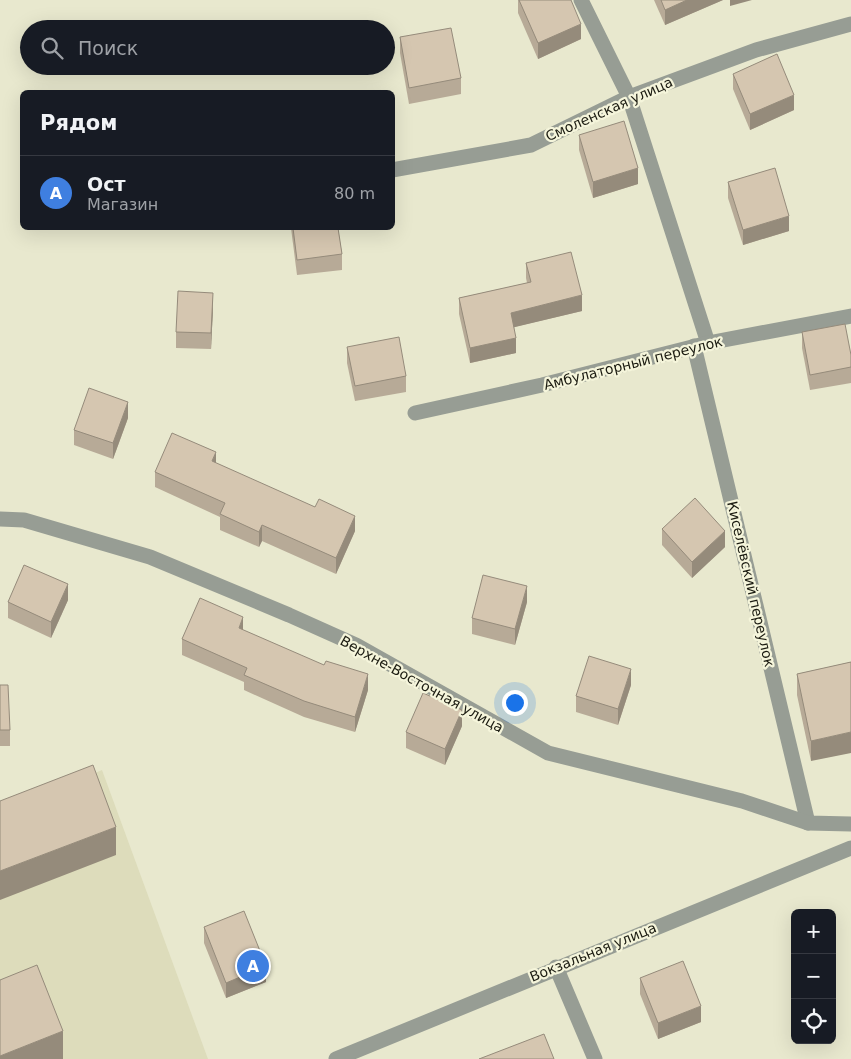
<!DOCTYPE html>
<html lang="ru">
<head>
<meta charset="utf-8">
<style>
  body { margin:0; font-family:"DejaVu Sans",sans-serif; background:#242831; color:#f1f3f6 }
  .controls { position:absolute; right:15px; bottom:15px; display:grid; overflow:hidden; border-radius:8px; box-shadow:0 5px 20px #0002 }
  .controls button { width:45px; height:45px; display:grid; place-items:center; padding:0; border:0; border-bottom:1px solid #363941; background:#171b24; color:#f1f3f6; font:25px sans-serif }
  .you { position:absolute; left:514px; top:702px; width:18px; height:18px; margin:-12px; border:4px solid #fff; border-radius:50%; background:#1a73e8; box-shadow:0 0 0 8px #1a73e833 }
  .badge { display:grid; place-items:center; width:32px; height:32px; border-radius:50%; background:#b45309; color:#fff; font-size:16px; font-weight:700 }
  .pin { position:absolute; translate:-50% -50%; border:2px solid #fff; box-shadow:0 1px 5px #0006 }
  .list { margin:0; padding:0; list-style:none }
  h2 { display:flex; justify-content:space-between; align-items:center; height:65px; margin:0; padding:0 20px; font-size:21px }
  h2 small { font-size:16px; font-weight:400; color:#9ea1a6 }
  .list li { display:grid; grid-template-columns:32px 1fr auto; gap:15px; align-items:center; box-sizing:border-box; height:75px; padding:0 20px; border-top:1px solid #363941 }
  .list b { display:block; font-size:19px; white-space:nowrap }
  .list p { margin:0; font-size:16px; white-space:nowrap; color:#9ea1a6 }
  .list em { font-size:16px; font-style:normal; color:#9ea1a6 }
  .icon { flex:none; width:28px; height:28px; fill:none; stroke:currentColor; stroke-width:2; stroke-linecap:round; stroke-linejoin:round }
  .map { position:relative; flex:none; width:851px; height:1059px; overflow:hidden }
  .search { position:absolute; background:#171b24; box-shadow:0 5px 20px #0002; left:20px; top:20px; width:375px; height:55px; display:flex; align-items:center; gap:12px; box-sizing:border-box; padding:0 18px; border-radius:28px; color:#9ea1a6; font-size:19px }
  .panel { position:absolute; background:#171b24; box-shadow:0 5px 20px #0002; left:20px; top:90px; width:375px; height:140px; border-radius:8px }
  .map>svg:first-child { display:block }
  .built { fill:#dddcbb }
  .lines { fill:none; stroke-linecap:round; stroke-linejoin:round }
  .lane { stroke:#979d94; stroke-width:15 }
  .street { stroke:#979d94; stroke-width:15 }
  .wall { fill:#b7aa97 }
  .shaded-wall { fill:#958b7b }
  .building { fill:#d5c6b0; stroke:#958b7b }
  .labels { text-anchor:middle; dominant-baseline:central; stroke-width:4.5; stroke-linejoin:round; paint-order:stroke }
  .street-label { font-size:14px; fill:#1b1b11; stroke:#f5f5db }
</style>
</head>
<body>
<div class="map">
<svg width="851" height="1059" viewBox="0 0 851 1059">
  <rect width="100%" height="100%" fill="#e8e8ce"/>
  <path class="built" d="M102,770L208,1059H0V814Z"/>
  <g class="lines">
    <path class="lane" d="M581,0L629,97"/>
    <g class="street">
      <path d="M629,97L708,343"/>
      <path d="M392,170L531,145L629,97L756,50L851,24"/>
      <path d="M694,346L808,823"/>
      <path d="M415,413L542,385L708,343L851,316"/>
      <path d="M0,519L24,520L150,557L289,615L356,645L548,753L742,801L808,823L851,824"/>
      <path d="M556,967L595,1059"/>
      <path d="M336,1059L851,848"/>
    </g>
  </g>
  <g class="wall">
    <path d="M518,0H571L581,39L538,59L518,13Z"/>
    <path d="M654,0H723L665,25Z"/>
    <path d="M400,37L461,78V94L409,104L400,53Z"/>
    <path d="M733,74L794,110L750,130L733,89Z"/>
    <path d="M579,135L638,184L593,198L579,150Z"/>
    <path d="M728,182L789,231L743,245L728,198Z"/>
    <path d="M97,228H110L97,229Z"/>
    <path d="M291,228H338L342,254V270L297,275Z"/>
    <path d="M526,263L582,311L514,327L516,353L470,363L459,314V298L527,283L526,278Z"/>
    <path d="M213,308L211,349L176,348V332Z"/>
    <path d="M802,332L851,355V383L810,390L802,348Z"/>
    <path d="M347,347L406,376V392L355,401L347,363Z"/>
    <path d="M128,418L113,459L74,445V430Z"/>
    <path d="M216,463L355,531L336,574L262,541L259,547L220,530V517L155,487V472Z"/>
    <path d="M662,529L725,547L692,578L662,545Z"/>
    <path d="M68,600L51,638L8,618V602Z"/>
    <path d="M527,602L515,645L472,634V618Z"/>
    <path d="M243,630L368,690L355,732L304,717L244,690V682L182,655V639Z"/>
    <path d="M851,662L811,761L797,695V674Z"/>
    <path d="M0,685L10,730V746H0Z"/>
    <path d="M631,685L618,725L576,712V696Z"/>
    <path d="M462,726L445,765L406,748V732Z"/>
    <path d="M204,927L266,982L226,998L204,943Z"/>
    <path d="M640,978L701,1022L658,1039L640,994Z"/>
  </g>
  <g class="shaded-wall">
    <path d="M687,0H723L665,25V10Z"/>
    <path d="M730,0H752L730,6Z"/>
    <path d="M581,24V39L538,59V43Z"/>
    <path d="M794,95V110L750,130V114Z"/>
    <path d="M638,168V184L593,198V182Z"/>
    <path d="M789,216V231L743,245V230Z"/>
    <path d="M213,293V308L211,349V333Z"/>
    <path d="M582,295V311L511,328V313Z"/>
    <path d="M516,338V353L470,363V348Z"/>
    <path d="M128,402V418L113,459V443Z"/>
    <path d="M216,452V468L212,461Z"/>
    <path d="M355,516V531L336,574V558Z"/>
    <path d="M262,525V541L259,547V532Z"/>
    <path d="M725,531V547L692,578V562Z"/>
    <path d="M68,584V600L51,638V622Z"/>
    <path d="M527,586V602L515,645V629Z"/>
    <path d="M243,617V633L239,628Z"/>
    <path d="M631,669V685L618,725V709Z"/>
    <path d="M368,674V690L355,732V717Z"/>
    <path d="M462,710V726L445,765V749Z"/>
    <path d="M851,732V753L811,761V741Z"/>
    <path d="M116,827V855L0,900V871Z"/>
    <path d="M266,966V982L226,998V983Z"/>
    <path d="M701,1006V1022L658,1039V1023Z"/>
    <path d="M63,1031V1059H0V1056Z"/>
  </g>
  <g class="building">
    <path d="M519,0H571L581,24L538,43Z"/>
    <path d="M661,0H687L665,10Z"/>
    <path d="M451,28L461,78L409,88L400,37Z"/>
    <path d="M777,54L794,95L750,114L733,74Z"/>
    <path d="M624,121L638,168L593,182L579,135Z"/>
    <path d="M775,168L789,216L743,230L728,182Z"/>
    <path d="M293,228H338L342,254L297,260Z"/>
    <path d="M571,252L582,295L511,313L516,338L470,348L459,298L531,282L526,263Z"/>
    <path d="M178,291L213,293L211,333L176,332Z"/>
    <path d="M845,324L851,355V367L810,375L802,332Z"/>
    <path d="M399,337L406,376L355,386L347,347Z"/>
    <path d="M89,388L128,402L113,443L74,430Z"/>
    <path d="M172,433L216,452L212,461L315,507L319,499L355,516L336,558L262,525L259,532L220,514L225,503L155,472Z"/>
    <path d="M695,498L725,531L692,562L662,529Z"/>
    <path d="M24,565L68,584L51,622L8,602Z"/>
    <path d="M483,575L527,586L515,629L472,618Z"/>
    <path d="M200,598L243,617L239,628L324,665L326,661L368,674L355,717L304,701L244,675L247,668L182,639Z"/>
    <path d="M589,656L631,669L618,709L576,696Z"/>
    <path d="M851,662V732L811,741L797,674Z"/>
    <path d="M0,685H8L10,730H0Z"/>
    <path d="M423,693L462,710L445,749L406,732Z"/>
    <path d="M93,765L116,827L0,871V801Z"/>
    <path d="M244,911L266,966L226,983L204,927Z"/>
    <path d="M683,961L701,1006L658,1023L640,978Z"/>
    <path d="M37,965L63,1031L0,1056V980Z"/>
    <path d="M544,1034L554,1059H479Z"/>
  </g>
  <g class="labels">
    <g class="street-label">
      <text transform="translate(609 109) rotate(-24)">Смоленская улица</text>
      <text transform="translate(633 363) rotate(-14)">Амбулаторный переулок</text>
      <text transform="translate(751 584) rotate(77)">Киселёвский переулок</text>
      <text transform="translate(422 684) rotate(29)">Верхне-Восточная улица</text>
      <text transform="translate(593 952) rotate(-22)">Вокзальная улица</text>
    </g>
  </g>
</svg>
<div class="controls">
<button>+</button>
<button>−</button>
<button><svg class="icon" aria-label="locate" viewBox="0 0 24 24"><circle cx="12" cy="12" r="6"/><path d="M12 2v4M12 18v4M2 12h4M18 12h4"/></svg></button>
</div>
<div class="you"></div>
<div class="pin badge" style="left:253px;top:966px;background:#3f7fe0">A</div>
<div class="search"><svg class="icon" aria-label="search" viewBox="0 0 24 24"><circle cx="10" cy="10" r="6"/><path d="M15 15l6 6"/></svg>Поиск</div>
<section class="panel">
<h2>Рядом<small></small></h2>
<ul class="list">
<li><span class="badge" style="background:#3f7fe0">A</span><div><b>Ост</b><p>Магазин</p></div><em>80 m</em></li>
</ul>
</section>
</div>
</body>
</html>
